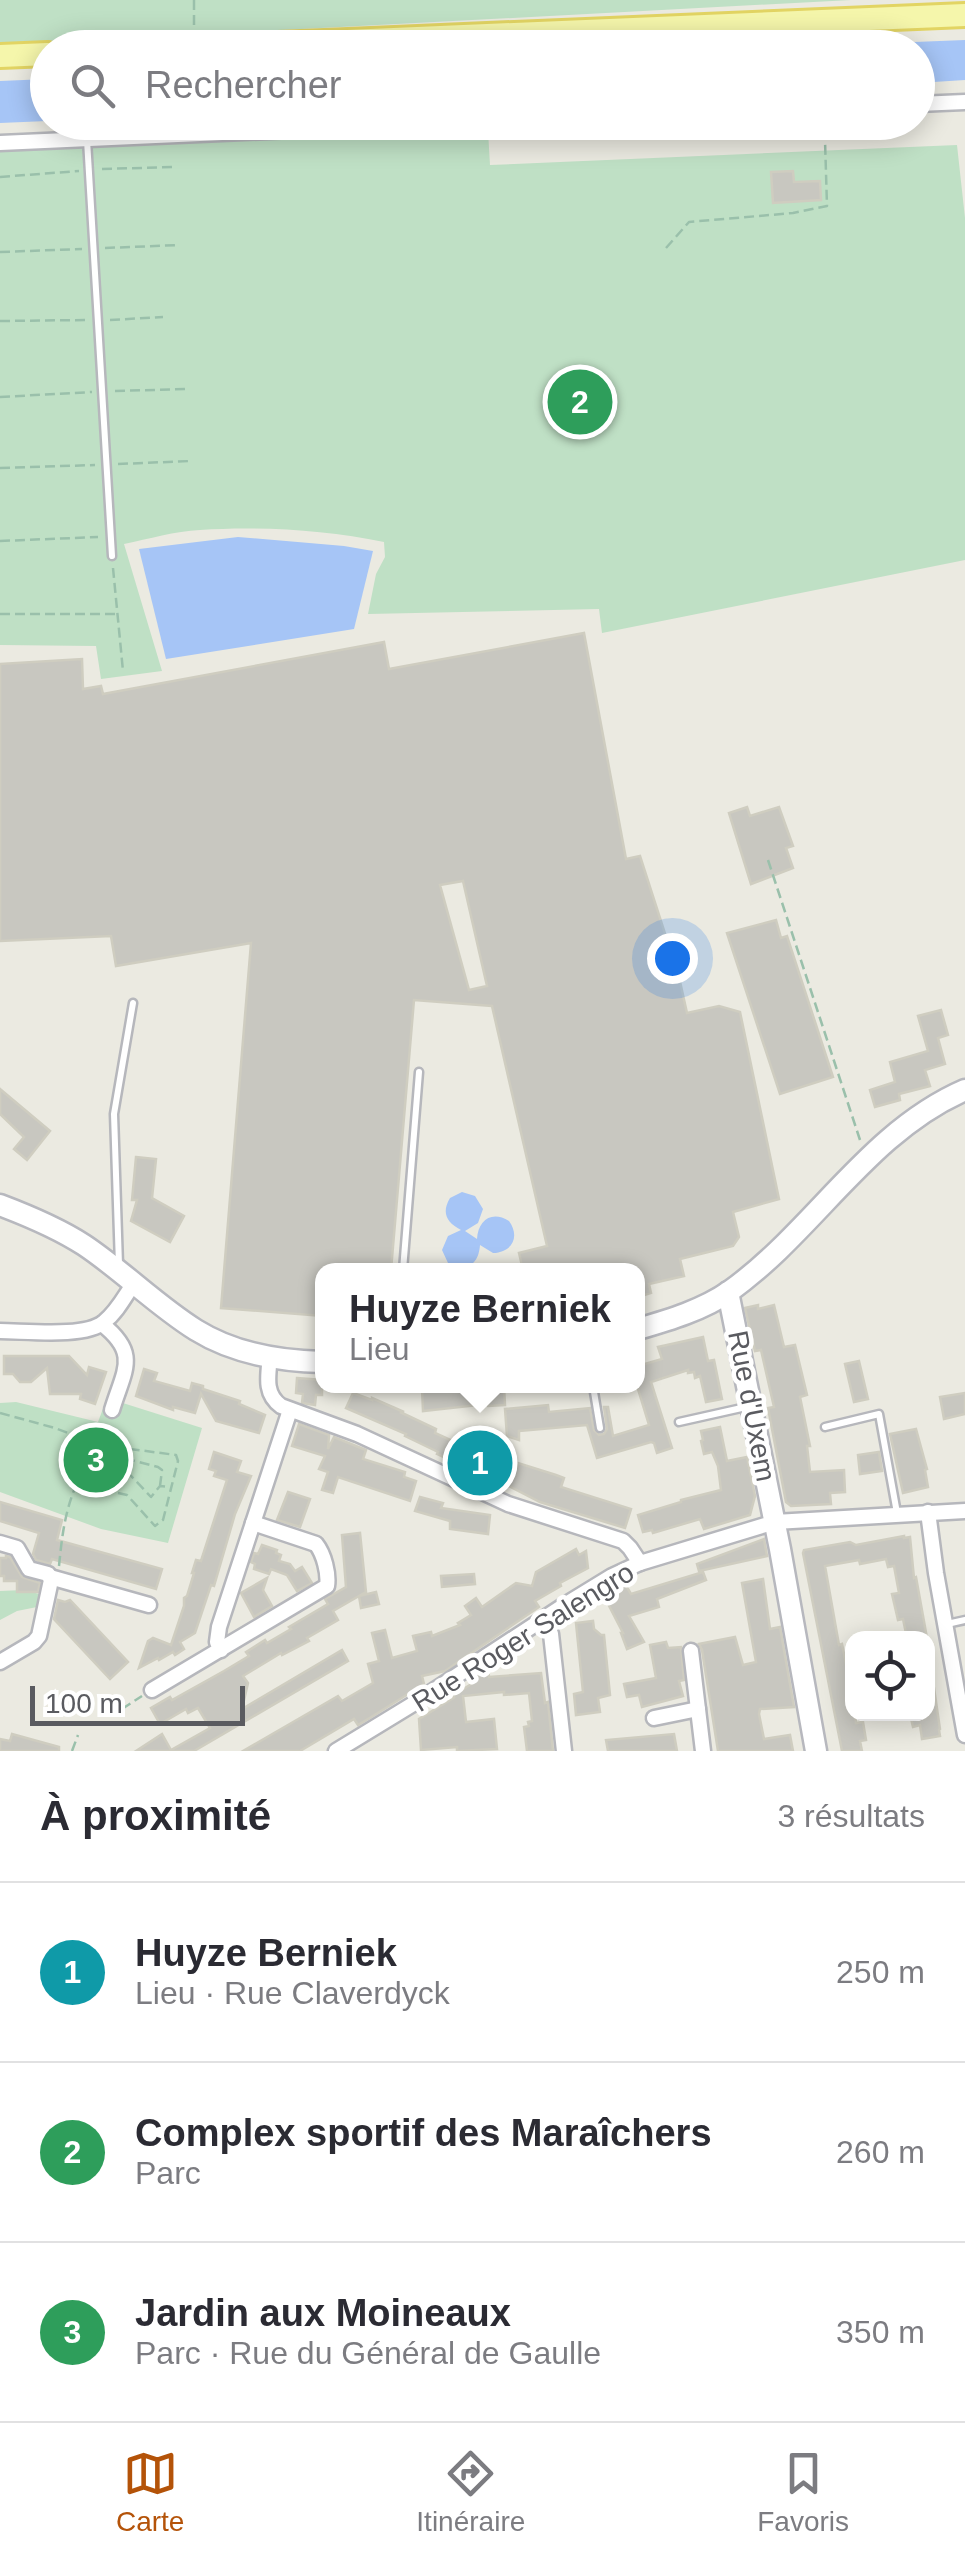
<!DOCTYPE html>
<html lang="fr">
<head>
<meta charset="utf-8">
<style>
  body { margin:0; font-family:Arial,sans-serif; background:#f7f7f7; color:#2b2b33 }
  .controls { position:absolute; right:30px; bottom:30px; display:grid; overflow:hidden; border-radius:20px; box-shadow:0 5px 25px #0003 }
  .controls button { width:90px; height:90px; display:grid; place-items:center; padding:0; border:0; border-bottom:2px solid #e1e1e2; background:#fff; color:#2b2b33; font:50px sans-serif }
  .scale { position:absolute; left:30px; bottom:25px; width:215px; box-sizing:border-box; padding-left:10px; border:5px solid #5a5b60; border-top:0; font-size:28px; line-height:35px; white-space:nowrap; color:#5a5b60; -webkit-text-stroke:8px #fff; paint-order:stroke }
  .you { position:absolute; left:672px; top:958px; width:35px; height:35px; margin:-25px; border:8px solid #fff; border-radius:50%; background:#1a73e8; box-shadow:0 0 0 15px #1a73e833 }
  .badge { display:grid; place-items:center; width:65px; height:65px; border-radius:50%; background:#b45309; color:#fff; font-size:32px; font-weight:700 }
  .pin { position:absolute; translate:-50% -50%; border:5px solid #fff; box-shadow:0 2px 10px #0006 }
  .popup { position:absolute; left:315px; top:1263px; width:330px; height:130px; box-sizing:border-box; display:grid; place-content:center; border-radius:20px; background:#fff; filter:drop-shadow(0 2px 8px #0005); font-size:32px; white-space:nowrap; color:#7c7c81 }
  .popup b { font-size:38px; color:#2b2b33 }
  .popup::after { content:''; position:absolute; left:50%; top:100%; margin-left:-20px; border:20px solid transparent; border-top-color:#fff }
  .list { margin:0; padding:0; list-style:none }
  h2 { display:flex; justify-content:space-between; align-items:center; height:130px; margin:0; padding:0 40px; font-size:42px }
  h2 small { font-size:32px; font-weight:400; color:#7c7c81 }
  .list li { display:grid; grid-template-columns:65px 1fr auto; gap:30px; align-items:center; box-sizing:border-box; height:180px; padding:0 40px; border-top:2px solid #e1e1e2 }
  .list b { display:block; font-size:38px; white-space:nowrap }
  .list p { margin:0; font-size:32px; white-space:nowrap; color:#7c7c81 }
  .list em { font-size:32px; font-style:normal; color:#7c7c81 }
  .icon { flex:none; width:55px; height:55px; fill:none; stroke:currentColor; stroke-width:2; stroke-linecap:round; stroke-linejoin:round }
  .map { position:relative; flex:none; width:965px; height:1751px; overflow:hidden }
  .search { position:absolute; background:#fff; box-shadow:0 5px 25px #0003; left:30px; right:30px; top:30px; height:110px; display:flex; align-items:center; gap:25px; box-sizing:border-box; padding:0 35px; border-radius:55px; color:#7c7c81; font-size:38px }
  .sheet { height:670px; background:#fff }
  nav { display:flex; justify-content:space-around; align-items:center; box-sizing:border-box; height:140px; border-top:2px solid #e1e1e2; background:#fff; font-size:28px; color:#7c7c81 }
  nav a { display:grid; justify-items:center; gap:5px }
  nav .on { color:#b45309 }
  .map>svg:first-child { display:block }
  .green { fill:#bfe0c5 }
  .water { fill:#a6c5f6 }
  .building { fill:#c8c7c0; stroke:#cfcdc0; stroke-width:2.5; fill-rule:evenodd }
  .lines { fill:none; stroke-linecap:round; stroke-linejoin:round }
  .lane-casing { stroke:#b6b7bc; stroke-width:11 }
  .street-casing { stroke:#b6b7bc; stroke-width:19 }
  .secondary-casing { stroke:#b7b8be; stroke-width:25 }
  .primary-casing { stroke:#e2d463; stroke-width:28 }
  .path { stroke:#9ac0ab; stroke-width:2.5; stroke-dasharray:10 5; stroke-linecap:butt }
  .lane { stroke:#fff; stroke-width:6 }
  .street { stroke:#fff; stroke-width:14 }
  .secondary { stroke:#fff; stroke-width:20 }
  .primary { stroke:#f5f6ab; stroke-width:22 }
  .labels { text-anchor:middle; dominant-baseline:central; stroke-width:9; stroke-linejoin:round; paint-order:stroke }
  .street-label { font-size:28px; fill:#5a5b60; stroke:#fff }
</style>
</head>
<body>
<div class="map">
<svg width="965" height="1751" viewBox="0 0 965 1751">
  <rect width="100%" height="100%" fill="#ebeae1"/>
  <g class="green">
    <path d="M0,0H851L0,45Z"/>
    <path d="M488,131L490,165L957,145L965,218V560L602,633L599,609L368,614L376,574L385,557L384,542C325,530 260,526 200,530C175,531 149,539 124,544L162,671L101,679L96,646L0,645V151L180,142Z"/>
    <path d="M107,1398L202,1428L168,1543L101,1529L0,1492V1403L16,1402L98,1422Z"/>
    <path d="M24,1590L43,1595L37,1607L17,1611L0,1620V1591Z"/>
  </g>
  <g class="water">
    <path d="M965,40V80L918,83V48L788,47Z"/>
    <path d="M47,79V121L0,123V81Z"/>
    <path d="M238,537L344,546L373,551L354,629L166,659L139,549Z"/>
    <path d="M462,1192L475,1196L483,1209L478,1223L465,1231L477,1239C478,1220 492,1210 509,1221C520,1236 513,1252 493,1253L480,1245C479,1258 474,1267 460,1268L448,1263L442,1250L448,1236L461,1230C447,1223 441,1213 450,1198Z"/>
  </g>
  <g class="building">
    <path d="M793,171L794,182L820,181L821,200L773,203L771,172Z"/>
    <path d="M584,633L626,859L640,856L679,977L687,1013L719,1006L740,1012L779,1199L733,1212L739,1237L733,1246L680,1259L684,1276L649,1284L651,1293L638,1297V1270H523L519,1253L547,1246L492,1006L414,1000L391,1270H322V1316L221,1308L251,943L116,966L111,936L0,941V664L82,659L83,689L101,686L103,694L384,642L389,669ZM463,881L487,986L469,990L440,885Z"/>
    <path d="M747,807L750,816L779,807L793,846L786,848L793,868L751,884L729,813Z"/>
    <path d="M776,920L781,938L787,936L833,1077L780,1094L727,933Z"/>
    <path d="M941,1010L948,1035L938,1038L945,1064L925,1070L930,1086L899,1094L900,1100L875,1107L870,1090L895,1082L890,1062L928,1051L918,1016Z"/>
    <path d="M0,1089L50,1131L27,1160L14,1149L24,1137L0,1114Z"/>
    <path d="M136,1157L156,1159L152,1198L184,1216L170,1242L131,1221L137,1200H132Z"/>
    <path d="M758,1305V1309L774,1305L784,1347L795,1345L807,1395L800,1397L810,1446H807L810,1472L844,1470L845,1492L830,1493L831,1504L791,1506L786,1502L768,1408L774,1407L761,1350L755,1351L745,1308Z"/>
    <path d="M703,1337L708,1361L714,1360L722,1399L706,1402L700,1376L695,1378L694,1372L688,1373V1370L651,1382L672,1448L657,1453L654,1443L651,1442L597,1458L587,1425L519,1431V1440L507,1436L505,1409L548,1405L549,1412L590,1408L594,1430L599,1435L604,1434L607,1429L604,1407H608L613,1436L649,1425L638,1389V1366L662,1359L658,1347Z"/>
    <path d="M4,1356H69L87,1375L89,1367L106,1372L95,1404L80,1399L81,1394H50L47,1368L31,1382H20L13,1374H4Z"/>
    <path d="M859,1361L868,1399L854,1402L845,1364Z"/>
    <path d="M144,1369L157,1373L154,1381L190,1391L192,1383L203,1386V1389L240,1401L239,1404L265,1415L259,1433L216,1421L201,1394L195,1413L173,1407V1410L136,1396Z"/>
    <path d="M297,1378L322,1380V1395H316L315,1405L302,1403L303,1394L296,1393Z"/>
    <path d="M504,1386L505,1405L488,1406L487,1404L423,1411L422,1388Z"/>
    <path d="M353,1393L372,1400V1398L404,1412H400L436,1429L435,1433L492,1459L489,1463L515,1470L518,1463L556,1475L564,1478L561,1487L631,1509L625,1528L540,1502L485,1474L484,1476L437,1454L438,1452L405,1436L406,1434L346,1408Z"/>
    <path d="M965,1393V1414L944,1419L940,1397Z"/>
    <path d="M299,1424L329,1435L328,1449L334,1437L366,1450L363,1459L405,1472L404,1477L416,1481L410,1501L338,1477L333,1493L322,1490L328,1472L319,1469L325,1456L292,1446Z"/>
    <path d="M720,1427L727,1461L747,1457L755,1496L750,1515L704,1529L700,1519L653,1533L652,1530L643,1532L638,1515L681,1502V1500L721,1490L718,1466L712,1452L704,1454L701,1441L703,1440L701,1431Z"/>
    <path d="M916,1429L927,1469L925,1470L928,1487L903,1493L890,1434Z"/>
    <path d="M214,1452L241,1461L237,1472L251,1476L235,1514L214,1586L211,1585L195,1633L180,1642L184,1649L175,1655L173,1652L159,1660L158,1658L139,1668L148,1641L153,1638L171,1645L184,1606V1598L187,1596L194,1573H192L196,1560L201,1561L227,1480L214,1476L216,1471L209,1469Z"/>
    <path d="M879,1452L882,1471L860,1474L858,1455Z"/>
    <path d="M288,1492L310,1499L300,1527L277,1520Z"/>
    <path d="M420,1497L443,1503L441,1508L490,1515L488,1534L450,1529V1521L415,1511Z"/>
    <path d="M0,1502L62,1520L57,1540L162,1569L156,1589L52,1559L50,1564L36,1560L33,1554L39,1533L0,1521Z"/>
    <path d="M360,1533L366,1592L359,1596L376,1592L379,1604L361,1608L359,1596L333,1611L338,1620L307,1638L309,1641L282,1655L281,1653L243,1676L248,1683L242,1709L342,1650L348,1661L194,1751H136L162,1734L171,1750L210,1728L198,1708L188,1713L186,1709L160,1724L151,1708L170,1697L172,1700L224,1671L249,1656L246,1652L265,1640L267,1643L291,1629L289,1627L328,1604L325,1599L346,1587L342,1535Z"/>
    <path d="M904,1536V1538L910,1537L914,1578L916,1577L927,1638H907L903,1619L898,1620L892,1594L899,1593L894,1566L888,1567L886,1559L860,1564L859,1560L825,1566L839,1645L842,1644L852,1693V1714H855L856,1723L863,1722L866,1740L860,1741L862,1751H842L803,1553L804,1550L850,1542L856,1545Z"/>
    <path d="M764,1539L767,1556L699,1571L697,1564Z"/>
    <path d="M262,1545L277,1550L276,1553L281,1555L279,1561L290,1564L295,1571L302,1567L312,1583L297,1591L287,1575L271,1569L269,1574L254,1569L255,1564L251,1562L254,1553L258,1554Z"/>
    <path d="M576,1549L579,1555L586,1551L588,1568L560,1583L561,1586L535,1601L539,1607L445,1671L422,1676L424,1684L373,1716L358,1725L354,1719L300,1751H243L338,1696L342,1701L373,1683L368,1664L379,1661L372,1633L385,1630L392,1658L417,1651L413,1636L431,1632L432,1636L460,1625L458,1623L471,1615L465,1606L476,1598L482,1607L516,1583L532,1586L536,1572Z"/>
    <path d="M6,1556L10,1557L22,1577L40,1583L38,1592H17V1581H4V1576H0V1558H6Z"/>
    <path d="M703,1572L706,1580L657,1599L659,1607L629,1616L644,1642L627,1649L621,1633H623L604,1596L625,1584L631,1594Z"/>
    <path d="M474,1574L475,1584L442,1587L441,1576Z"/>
    <path d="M267,1578L263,1590L272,1606L254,1617L241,1593Z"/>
    <path d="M763,1579L770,1629L780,1627L794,1707L760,1709L759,1714L764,1739L790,1735L793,1751H718L702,1650L699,1644L735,1637L743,1665L756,1662L742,1583Z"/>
    <path d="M58,1600L65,1602L70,1600L128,1662L110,1679L54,1619Z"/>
    <path d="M593,1621L594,1629L601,1635H604L610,1695L598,1698L600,1712L576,1715L574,1694L583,1692L576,1623Z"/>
    <path d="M666,1642L668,1648L681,1647L684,1680L679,1681L683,1696L642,1707L639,1695L627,1697L624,1684L656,1678L650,1645Z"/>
    <path d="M488,1668L489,1677L541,1673L545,1703L548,1702L553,1751H527L524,1727L529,1726L528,1722L532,1721L529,1693L504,1695V1692L463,1696L466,1722L494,1719L497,1749L457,1751V1747L421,1750L419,1719L455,1697L449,1698L473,1683L472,1679Z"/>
    <path d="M928,1688H934L940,1729L939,1730L940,1736L922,1739L920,1725L913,1727L910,1714H928Z"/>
    <path d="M12,1734L59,1747V1751H0V1739L10,1741Z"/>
    <path d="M674,1734L677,1751H608L606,1740Z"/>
  </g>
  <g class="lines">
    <g class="lane-casing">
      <g id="lane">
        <path d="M87,140L112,556"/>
        <path d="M119,1265L114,1114L133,1003"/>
        <path d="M403,1270L419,1072"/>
        <path d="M593,1386L600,1428"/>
        <path d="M679,1422L746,1407"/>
        <path d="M825,1427L879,1414L897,1513"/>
        <path d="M947,1624L965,1620"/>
      </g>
    </g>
    <g class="street-casing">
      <g id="street">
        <path d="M918,104L965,102"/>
        <path d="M0,143L470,122"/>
        <path d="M102,1324C140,1354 124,1370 112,1410"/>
        <path d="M0,1331C26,1331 85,1338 104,1322C117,1312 125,1296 134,1283"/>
        <path d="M270,1357C268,1376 264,1394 281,1406L357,1434L508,1504L623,1541L630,1548L640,1563"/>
        <path d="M928,1512L936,1573L965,1735"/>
        <path d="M0,1543L17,1548L29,1569L48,1574L51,1580L39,1636L34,1642L0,1662"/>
        <path d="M50,1577L149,1605"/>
        <path d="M544,1619L551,1634L564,1751"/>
        <path d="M221,1650L217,1642L219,1627L290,1410"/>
        <path d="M691,1651L703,1751"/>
        <path d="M152,1690L327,1586C329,1574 324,1554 316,1544L253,1523"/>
        <path d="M654,1718L698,1709"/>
        <path d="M336,1751L418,1701L563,1606L612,1576L640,1563L775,1522L965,1511"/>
      </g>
    </g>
    <g class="secondary-casing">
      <g id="secondary">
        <path d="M0,1205C29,1216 58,1228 84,1245C123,1271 156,1305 196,1330C233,1353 279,1361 322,1362"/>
        <path d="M728,1292L780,1549L816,1751"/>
        <path d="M638,1329C669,1320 703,1310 730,1291C814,1231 868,1132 965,1090"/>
      </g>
    </g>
    <g class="primary-casing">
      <g id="primary">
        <path d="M180,48L965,15"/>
        <path d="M0,56L48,54"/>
      </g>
    </g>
    <g class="path">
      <path d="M194,0V28"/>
      <path d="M102,169L175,167"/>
      <path d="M0,177L79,171"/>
      <path d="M105,248L179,245"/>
      <path d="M666,248L689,222L793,213L827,206L825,140"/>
      <path d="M0,252L82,249"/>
      <path d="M110,320L163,317"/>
      <path d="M0,321L87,320"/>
      <path d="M115,391L188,389"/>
      <path d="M0,397L92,392"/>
      <path d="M118,464L191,461"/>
      <path d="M0,468L95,465"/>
      <path d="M0,541L98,537"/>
      <path d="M113,568L123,671"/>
      <path d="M0,614H118"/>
      <path d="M768,860L860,1140"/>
      <path d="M0,1413L55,1428L100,1445L176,1455L178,1461L163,1520L155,1526L127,1495L77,1484"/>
      <path d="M160,1486L162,1470L158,1467L127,1459L118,1462L151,1497L160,1486L170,1487"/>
      <path d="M59,1566C62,1536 65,1509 78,1481C88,1461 100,1447 107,1425"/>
      <path d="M122,1709L142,1696"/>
      <path d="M72,1751L78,1735"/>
    </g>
    <use href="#lane" class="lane"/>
    <use href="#street" class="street"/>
    <use href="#secondary" class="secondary"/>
    <use href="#primary" class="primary"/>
  </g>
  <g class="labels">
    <g class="street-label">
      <text transform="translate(752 1406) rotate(79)">Rue d'Uxem</text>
      <text transform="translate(523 1637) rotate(-32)">Rue Roger Salengro</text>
    </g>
  </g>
</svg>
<div class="controls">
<button><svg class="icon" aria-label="locate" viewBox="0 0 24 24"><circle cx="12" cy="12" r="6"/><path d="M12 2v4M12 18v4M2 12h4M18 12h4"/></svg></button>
</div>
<div class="scale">100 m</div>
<div class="you"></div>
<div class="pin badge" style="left:480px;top:1463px;background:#0f9aa8">1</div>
<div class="popup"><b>Huyze Berniek</b>Lieu</div>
<div class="pin badge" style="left:580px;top:402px;background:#2e9e5b">2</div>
<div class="pin badge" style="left:96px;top:1460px;background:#2e9e5b">3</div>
<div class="search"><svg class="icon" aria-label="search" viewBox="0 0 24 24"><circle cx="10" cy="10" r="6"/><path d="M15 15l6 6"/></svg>Rechercher</div>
</div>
<section class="sheet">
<h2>À proximité<small>3 résultats</small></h2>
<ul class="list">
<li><span class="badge" style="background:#0f9aa8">1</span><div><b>Huyze Berniek</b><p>Lieu · Rue Claverdyck</p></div><em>250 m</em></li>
<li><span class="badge" style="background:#2e9e5b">2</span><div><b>Complex sportif des Maraîchers</b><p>Parc</p></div><em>260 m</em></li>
<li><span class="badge" style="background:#2e9e5b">3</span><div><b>Jardin aux Moineaux</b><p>Parc · Rue du Général de Gaulle</p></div><em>350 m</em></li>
</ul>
</section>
<nav>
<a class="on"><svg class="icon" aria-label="map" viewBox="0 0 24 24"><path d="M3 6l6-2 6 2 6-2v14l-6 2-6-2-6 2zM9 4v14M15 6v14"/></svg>Carte</a>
<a><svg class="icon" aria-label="directions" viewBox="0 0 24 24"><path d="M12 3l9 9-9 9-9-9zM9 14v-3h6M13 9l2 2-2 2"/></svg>Itinéraire</a>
<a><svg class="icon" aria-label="saved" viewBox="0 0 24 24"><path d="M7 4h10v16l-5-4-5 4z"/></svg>Favoris</a>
</nav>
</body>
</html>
